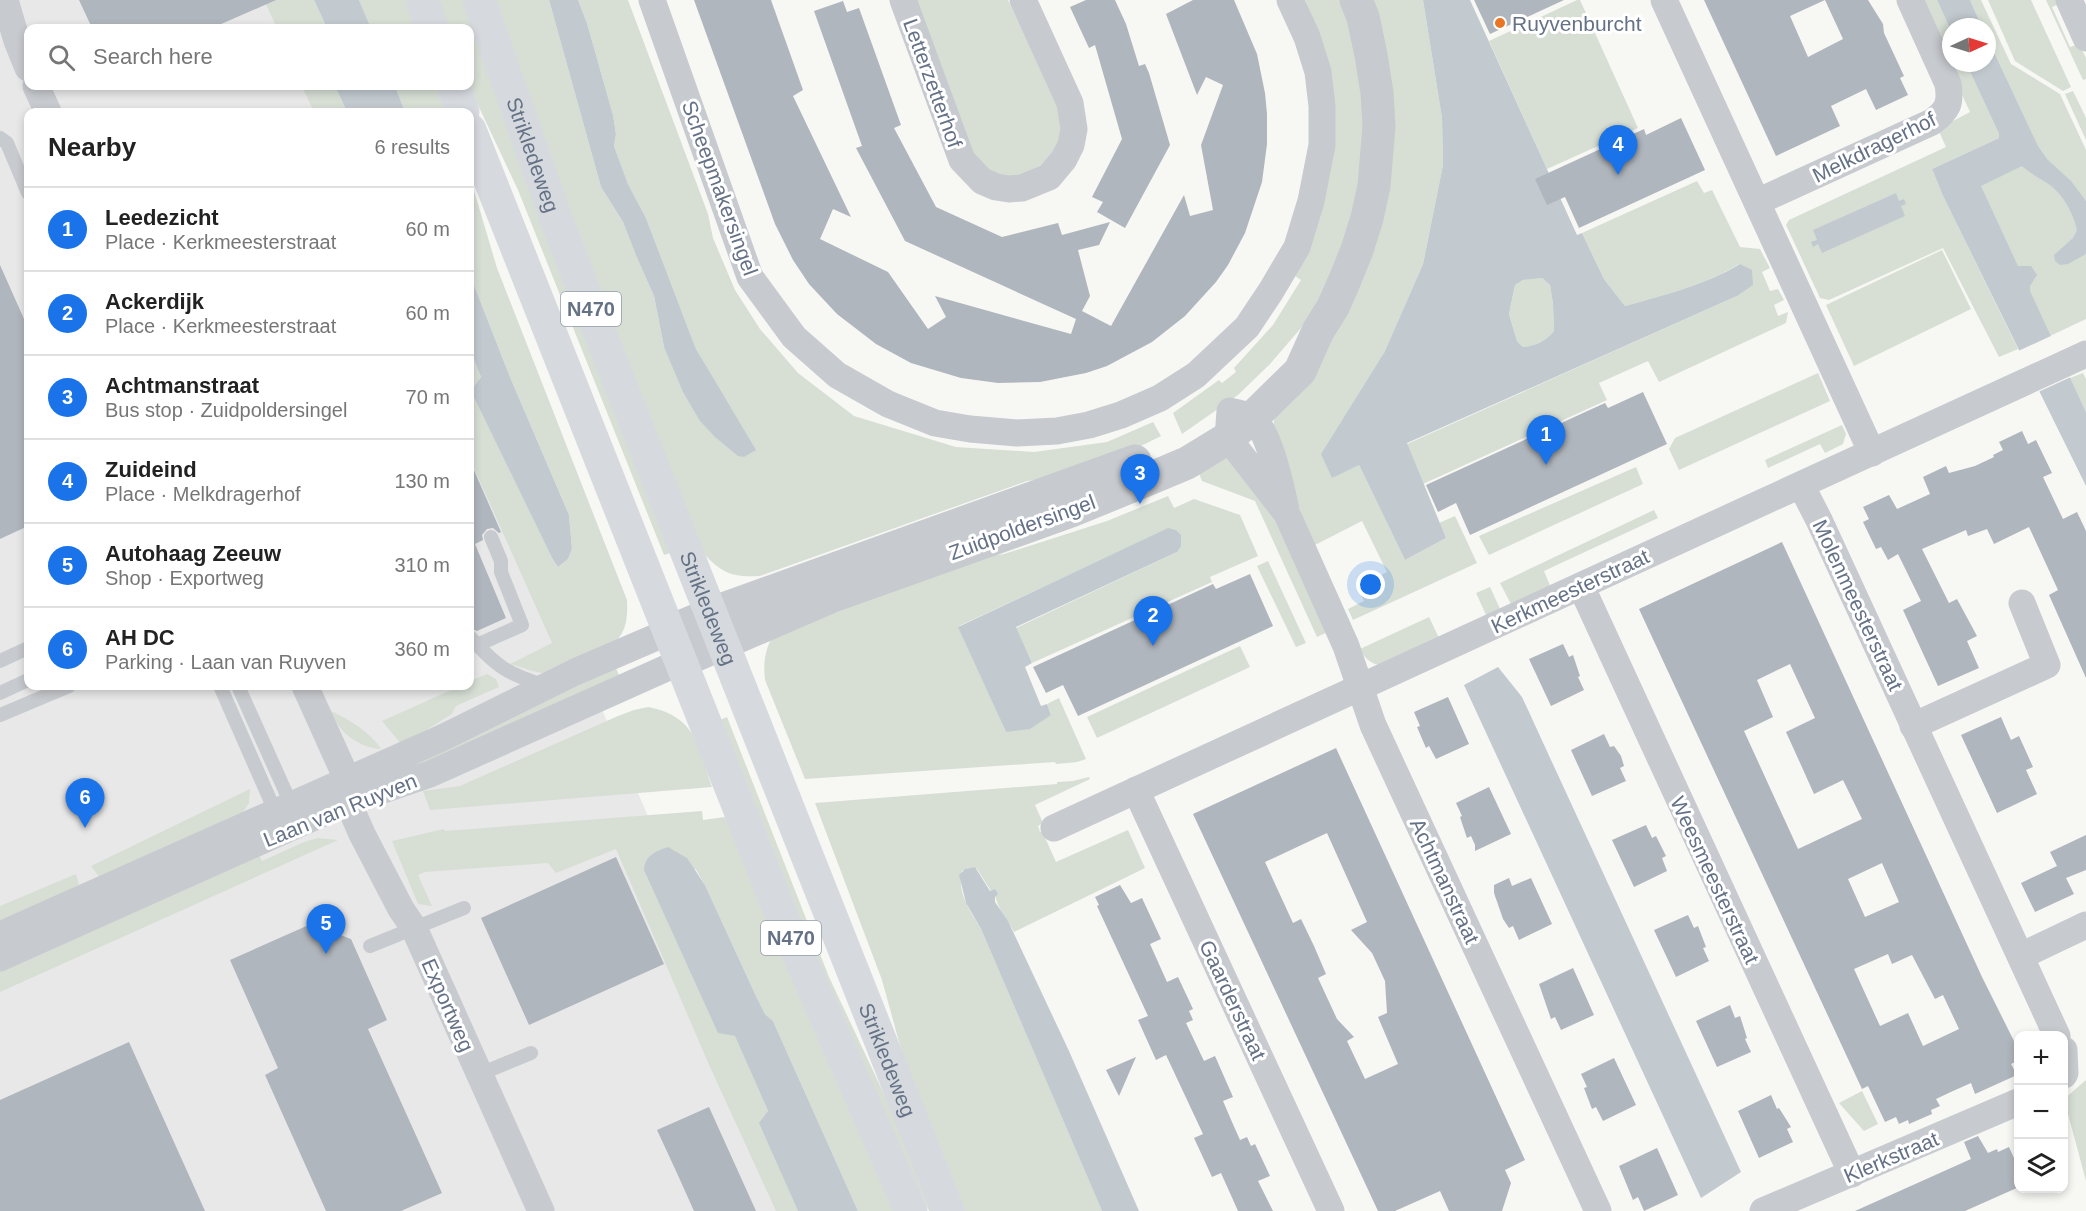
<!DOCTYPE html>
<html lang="en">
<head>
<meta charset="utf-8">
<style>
  body { margin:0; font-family:Helvetica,sans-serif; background:#f2f2f2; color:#222 }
  .controls { position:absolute; right:18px; bottom:18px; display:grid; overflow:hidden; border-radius:12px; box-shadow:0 3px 9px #0003 }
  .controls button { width:54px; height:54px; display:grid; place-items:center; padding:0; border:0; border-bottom:2px solid #e0e0e0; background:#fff; color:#222; font:30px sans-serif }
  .compass { position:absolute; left:1942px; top:18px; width:54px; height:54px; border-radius:50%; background:#fff; box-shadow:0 3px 9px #0003; rotate:86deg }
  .you { position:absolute; left:1371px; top:585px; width:21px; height:21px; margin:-15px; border:4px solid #fff; border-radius:50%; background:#1a73e8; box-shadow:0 0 0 9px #1a73e833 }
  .badge { display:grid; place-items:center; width:39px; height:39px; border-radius:50%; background:#1a73e8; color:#fff; font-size:20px; font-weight:700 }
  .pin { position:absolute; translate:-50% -50px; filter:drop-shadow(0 2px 3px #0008) }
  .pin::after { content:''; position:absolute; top:32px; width:21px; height:18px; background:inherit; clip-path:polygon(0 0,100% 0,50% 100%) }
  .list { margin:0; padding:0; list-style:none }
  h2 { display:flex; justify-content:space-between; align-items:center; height:78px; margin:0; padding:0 24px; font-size:26px }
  h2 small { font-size:20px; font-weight:400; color:#767676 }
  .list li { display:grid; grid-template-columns:39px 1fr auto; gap:18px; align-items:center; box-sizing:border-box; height:84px; padding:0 24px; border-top:2px solid #e0e0e0 }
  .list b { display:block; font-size:22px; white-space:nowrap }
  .list p { margin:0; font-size:20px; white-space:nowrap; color:#767676 }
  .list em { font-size:20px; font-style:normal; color:#767676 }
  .icon { flex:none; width:33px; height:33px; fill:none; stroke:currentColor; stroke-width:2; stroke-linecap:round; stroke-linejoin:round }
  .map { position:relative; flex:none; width:2086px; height:1211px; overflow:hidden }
  .search { position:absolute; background:#fff; box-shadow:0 3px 9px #0003; left:24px; top:24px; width:450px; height:66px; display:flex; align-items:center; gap:15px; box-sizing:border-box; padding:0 21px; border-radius:12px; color:#767676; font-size:22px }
  .panel { position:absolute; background:#fff; box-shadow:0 3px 9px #0003; left:24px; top:108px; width:450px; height:582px; border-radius:12px }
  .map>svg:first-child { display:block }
  .built { fill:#e8e8e8 }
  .green { fill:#d7dfd5 }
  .water { fill:#c2cad0; fill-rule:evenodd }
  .pier { fill:#f7f7f4 }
  .building { fill:#b0b6bd; fill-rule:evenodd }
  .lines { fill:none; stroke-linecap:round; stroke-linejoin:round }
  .service { stroke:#c7cace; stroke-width:14 }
  .minor { stroke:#c7cace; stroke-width:27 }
  .tertiary { stroke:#c7cace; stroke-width:33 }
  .primary { stroke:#d6dadf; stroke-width:33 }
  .poi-dot { fill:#e97523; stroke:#fff; stroke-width:2 }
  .labels { text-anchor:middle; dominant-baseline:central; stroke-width:6; stroke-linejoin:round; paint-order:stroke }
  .shield { fill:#fff; stroke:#939caa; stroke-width:1.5 }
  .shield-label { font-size:20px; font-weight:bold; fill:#657286 }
  .poi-label { font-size:21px; fill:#657286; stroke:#fff; text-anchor:start }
  .street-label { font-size:21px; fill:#657286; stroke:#fff }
</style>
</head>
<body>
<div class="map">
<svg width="2086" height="1211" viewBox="0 0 2086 1211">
  <rect width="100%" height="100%" fill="#f7f7f4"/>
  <path class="built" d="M0,0H295L308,28H28V86H332L344,112H28V686H470V403L647,814L825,1211H0Z"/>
  <g class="green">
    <path d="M264,0H314L327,28H277Z"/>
    <path d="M359,0H407L418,28H371Z"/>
    <path d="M434,0H467L673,552L664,555L518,190L469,86L470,28H445Z"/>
    <path d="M493,0H549L601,187L623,222L637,258L654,296L664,347L714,381L696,349L646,218L628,184L614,146L616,134L613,115L587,23L578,0H628L708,214L713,238L735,290L760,329L798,373L854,416L956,447L1034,452L1107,442L1153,422L1161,436L1086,473L1027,481L760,576C732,578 719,572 701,550L579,240Z"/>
    <path d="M912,0H1008L1059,110L1062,121L1059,145L1042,168L1022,176H1000L975,162Z"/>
    <path d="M1305,0H1343L1355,38L1367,124L1355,213L1320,298L1301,328L1270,364L1238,395L1182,434L1173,413L1219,380L1222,383L1236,372L1234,368L1273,325L1301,280L1295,276L1314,234L1312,18Z"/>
    <path d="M1371,0H1423L1442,118L1443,165L1423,264L1384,353L1359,465L1405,560L1446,538L1439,523L1455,516L1477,563L1353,620L1348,609L1364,601L1357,588L1387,572L1362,521L1313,546L1273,434L1274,420L1279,406L1360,286Z"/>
    <path d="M1577,0H1580L1638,128L1547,169L1489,41Z"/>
    <path d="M1918,0H1937L1951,31V63H1966L1999,134V138L1932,169L1943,196L2018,349L1999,357L1943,248L1829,300L1820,298L1786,225L1789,220L1946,147L1938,129L1970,112Z"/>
    <path d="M1970,0H1981L2011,64L2060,94L2086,150V319L2050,336L1969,177L2034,138L1987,37V27H1982Z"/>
    <path d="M1988,0H2031L2071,87L2063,91L2015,61Z"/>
    <path d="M2046,0H2059L2061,3L2052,7L2070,47L2079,44L2086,58V79L2083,80Z"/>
    <path d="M302,86H335L347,112H314Z"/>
    <path d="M395,86H439L449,112H405Z"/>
    <path d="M2073,91L2086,118V140L2065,94Z"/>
    <path d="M470,177L497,268L627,600C629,640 615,645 581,660C572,664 561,671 551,673C539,675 522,667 510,664L552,643L470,459V350L481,377L472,392L552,558L558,567L568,559L572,549L569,515L510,377L470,275Z"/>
    <path d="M1697,181L1704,193L1712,190L1740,247L1760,249L1770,268L1762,272L1770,291L1778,289L1784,300L1774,305L1778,316L1788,312L1786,323L1659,382L1648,361L1599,383L1607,400L1423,484L1407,444L1737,296L1739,264C1705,285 1664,295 1625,306L1604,279L1582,233Z"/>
    <path d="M1942,250L1971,309L1854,366L1826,305Z"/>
    <path d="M1542,278L1550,285L1553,304L1554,331C1546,342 1536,346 1523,347L1517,341L1509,314L1515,285L1523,280Z"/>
    <path d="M1818,373L1830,401L1679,470L1669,449L1675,438Z"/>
    <path d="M2083,373L2086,379V412L2070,378Z"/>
    <path d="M1842,425L1846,434L1843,444L1825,453L1820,444L1768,468L1765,460Z"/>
    <path d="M1219,458H1228L1269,503L1328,632L1317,637L1255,501L1202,481L1196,466Z"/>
    <path d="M1636,467L1643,484L1489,555L1479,536Z"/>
    <path d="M1168,496L1174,508L1194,499L1240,515L1258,556L1210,577L1212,582L1032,663L1016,628L1177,552L1176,530L1168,529L959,626L1006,732L1051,715L1047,704L1059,698L1086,759L1077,762L1056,764L1055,762L805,779L765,680C763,663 765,650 773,635L945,562L1004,554L1107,521Z"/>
    <path d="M1654,510L1658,518L1544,571L1551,588L1512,606L1500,583Z"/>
    <path d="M1268,561L1306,643L1296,647L1257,566Z"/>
    <path d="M1490,587L1501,611L1487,617L1476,593Z"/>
    <path d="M1429,617L1439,638L1382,666C1370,663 1366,660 1360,649Z"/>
    <path d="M1240,646L1250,667L1097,738L1087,717Z"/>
    <path d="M615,666L619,675L412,768L408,758Z"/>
    <path d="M487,674L496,679L499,687L456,706L452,714L402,745L382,721L460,686H470V681Z"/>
    <path d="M648,707C697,716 698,748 712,787L430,810L423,791L460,786L618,716L634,710Z"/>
    <path d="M331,711C350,720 370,732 381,749C360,748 338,733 331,711Z"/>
    <path d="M727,717L829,977L939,1211H929L851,1042L718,721Z"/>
    <path d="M1089,777L1090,779L1035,805L1043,823L1038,826L1040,832L1042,831L1056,862L1128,830L1145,868L1014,932C1006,916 995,907 995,890L991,891L977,869C972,866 966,869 962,871C956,892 971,912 981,929L1102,1211H956L907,1071L882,980L815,803L1057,784V782L1073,781Z"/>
    <path d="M250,789L249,803L243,812L222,829L100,878L91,866Z"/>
    <path d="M702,811L703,820L725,817L900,1211H858L773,1021L765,1014L756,996L705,885L695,868L718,1033L735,1035L768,1112L760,1123L798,1211H776L710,1067L616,849L556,873L548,863L425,872L418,875L432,906L418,904L392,841L444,829L445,831Z"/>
    <path d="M318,838L338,840L0,992V965L256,849L262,861L304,842Z"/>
    <path d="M76,874L79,885L0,929V906Z"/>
    <path d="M2086,1080V1181L2064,1099Z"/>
    <path d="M1862,1091L1878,1124L1864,1131L1839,1103Z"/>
  </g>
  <g class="water">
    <path d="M314,0H359L371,28H327Z"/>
    <path d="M549,0H578L587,23L613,115L616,134L614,146L628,184L646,218L696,349L756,450L744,457L738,456L715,437L700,421L683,392L664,347L654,296L637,258L623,222L601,187Z"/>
    <path d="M1423,0H1470L1577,235L1582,233L1604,279L1625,306C1664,295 1705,285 1740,264L1752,270L1753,285L1737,296L1407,443L1446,538L1405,560L1359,465L1332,478L1321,454L1384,353L1423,264L1443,165L1442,118ZM1542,278L1550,285L1553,304L1554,331C1546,341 1536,346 1523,347L1517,341L1509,314L1515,285L1523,280Z"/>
    <path d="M1937,0H1970L1982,27H1951V31Z"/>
    <path d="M1987,37L2038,146L2047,159L2071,181L2086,201V254L2068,264L2060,265L2055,261L2054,255L2073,238L2077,230C2073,213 2064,196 2050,185C2041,179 2031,174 2022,166L1981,186L2018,266H2031L2037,275L2030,286V291L2086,412V486L1943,196L1932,169L1999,138V134L1966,63H1987Z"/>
    <path d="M335,86H395L405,112H347Z"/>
    <path d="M1896,193L1899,201L1904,199L1906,204L1901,206L1905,216L1822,253L1818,244L1813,247L1811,242L1817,240L1813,230Z"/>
    <path d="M470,275L510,377L569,515L572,549L568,559L558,567L552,558L471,391L481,377L470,350Z"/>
    <path d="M1168,528L1176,530L1181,535V546L1177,552L1016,627L1032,663L1025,667L1041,706L1047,704L1051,715L1030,729L1006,732L958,627Z"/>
    <path d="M1498,667L1522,697L1741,1172L1701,1198L1464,685Z"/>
    <path d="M668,847L687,858L705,885L756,996L765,1014L773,1021L858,1211H798L759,1123L768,1111L735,1036L718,1033L644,870C645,855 656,851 668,847Z"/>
    <path d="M975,867L990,891L995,889L998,894L995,897V902L1008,921L1069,1051L1139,1211H1102L981,929L966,903L959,875L965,869Z"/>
  </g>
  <path class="pier" d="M2053,335L2073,376L2036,393L2016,352Z"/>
  <g class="building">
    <path d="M79,0H276L212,28H92Z"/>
    <path d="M694,0H771L803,90L793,96L851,217L833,209L820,239L888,272L928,329L946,317L935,296L1071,334L1076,319L905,241L856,148L862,146L814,11L843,1L847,12L859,8L901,125L894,128L936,207L1002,237L1058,223L1062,235L1110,222L1099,245L1078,250L1090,296L1082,311L1111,326L1184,195L1190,216L1213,210L1201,145L1223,85L1206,77L1197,95L1166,14L1193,0H1234L1257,54L1265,93L1267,114V144L1262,182L1245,233L1228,265L1216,282L1185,316L1152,342L1107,366L1086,373L1040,382L998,383L961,378L911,363L876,344L837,314L809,284L793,260L775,224Z"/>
    <path d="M1086,0H1115L1126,24L1139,66L1145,64L1149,73L1170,145L1125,228L1097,212L1103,202L1092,197L1122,139L1095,45L1089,48L1070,7Z"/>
    <path d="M1474,0H1564L1490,34Z"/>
    <path d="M1704,0H1868L1883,24L1884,33L1904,76L1900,78L1908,95L1876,110L1866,89L1831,106L1840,126L1776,156ZM1825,0L1843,39L1808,57L1790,16Z"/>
    <path d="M1681,118L1705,170L1579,228L1565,197L1547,205L1535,179L1644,129L1646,135Z"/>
    <path d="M0,265L28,328V526L0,539Z"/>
    <path d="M1643,392L1667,444L1470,535L1456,503L1438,512L1426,485L1605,403L1608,408Z"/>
    <path d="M2022,431L2028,444L2036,440L2052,473L2043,477L2063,519L2077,512L2086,531V678L2049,595L2058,590L2029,527L1994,544L1987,529L1968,536L1966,530L1922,549L1949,603L1957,599L1977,636L1967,641L1979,668L1938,686L1903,610L1921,601L1898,554L1888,560L1881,547L1876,549L1863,522L1869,519L1863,507L1889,495L1897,509L1930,494L1923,477L1946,466L1949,473L1975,466L1994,457L1993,455L2003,450L1999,442Z"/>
    <path d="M470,461L501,532L499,533L493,528L487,529L482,535L483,540L475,544L506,618L477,631L470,628Z"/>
    <path d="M1782,542L1982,977L2019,1051V1060L2011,1064L2017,1075L1975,1094L1971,1083L1953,1091L1936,1099L1940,1106L1931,1110L1932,1114L1909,1124L1908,1120L1899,1124L1896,1117L1885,1122L1868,1086L1862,1089L1639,609ZM1790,664L1815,718L1786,732L1801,765L1814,794L1843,780L1862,819L1798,849L1744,731L1773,717L1757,680ZM1882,863L1899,902L1865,917L1848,879ZM1888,954L1892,964L1912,955L1935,999L1943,995L1959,1029L1923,1046L1908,1013L1880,1026L1854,969Z"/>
    <path d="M1250,574L1273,626L1078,716L1063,685L1046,693L1033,667L1213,584L1216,589Z"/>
    <path d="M1563,644L1569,657L1573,655L1580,676L1578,677L1584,690L1551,706L1529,659Z"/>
    <path d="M1448,697L1469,744L1436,759L1429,746L1426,748L1417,727L1420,726L1414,712Z"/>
    <path d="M2001,717L2011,740L2019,736L2033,767L2026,770L2037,794L1997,813L1961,735Z"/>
    <path d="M1604,734L1610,747L1614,746L1621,756L1624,766L1620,768L1626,781L1592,796L1571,750Z"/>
    <path d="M1336,748L1525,1160L1505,1170L1511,1183L1502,1211H1449L1440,1191L1395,1211H1378L1193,814ZM1327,833L1367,922L1351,930L1372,953L1385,981L1387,1013L1378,1017L1398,1064L1365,1079L1347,1041L1354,1037L1337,1019L1318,978L1326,974L1314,946L1301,919L1293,923L1265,862Z"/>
    <path d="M1489,787L1511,834L1475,851V845L1471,836L1467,838L1460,817L1462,816L1456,803Z"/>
    <path d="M1646,825L1652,838L1656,836L1666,856L1662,858L1667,871L1634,887L1612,840Z"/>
    <path d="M2086,835V870L2066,878L2074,894L2035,912L2021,883L2057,866L2050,852Z"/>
    <path d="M616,857L664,964L529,1025L481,918Z"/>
    <path d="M1509,878L1512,886L1531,878L1552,924L1519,940L1513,926L1509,928L1503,919L1494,893V885Z"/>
    <path d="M1120,885L1131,903L1142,898L1161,939L1150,944L1167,982L1178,977L1193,1009L1189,1011L1193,1020L1186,1023L1204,1061L1215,1056L1233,1097L1223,1101L1232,1122L1240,1140L1247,1137L1251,1146L1255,1144L1270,1176L1258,1181L1273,1211H1238L1221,1173L1212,1177L1194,1138L1203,1134L1166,1055L1156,1060L1138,1020L1148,1016L1097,906L1099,905L1095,897Z"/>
    <path d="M1688,915L1694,928L1698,926L1706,947L1703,948L1709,961L1676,977L1654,930Z"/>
    <path d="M311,924L351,939L387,1020L368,1029L442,1193L401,1211H326L265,1075L278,1068L230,960Z"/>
    <path d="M1573,968L1594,1015L1561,1030L1555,1017L1551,1019L1539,984Z"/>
    <path d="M1730,1005L1735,1018L1740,1016L1747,1038L1745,1039L1751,1052L1717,1067L1696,1021Z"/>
    <path d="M129,1042L205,1211H0V1100Z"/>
    <path d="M1136,1057L1119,1096L1106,1070Z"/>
    <path d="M1614,1058L1636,1105L1603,1121L1596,1107L1592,1109L1584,1088L1587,1087L1581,1074Z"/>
    <path d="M1771,1095L1777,1109L1779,1108L1791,1127L1787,1129L1793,1142L1759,1158L1738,1111Z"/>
    <path d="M709,1107L756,1211H694L676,1171L657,1130Z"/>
    <path d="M1978,1136L1988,1153L1997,1149L1998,1152L2009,1147L2019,1169V1187L1965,1211H1855L1971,1159L1964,1142Z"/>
    <path d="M1657,1148L1678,1195L1644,1211L1638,1197L1633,1200L1619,1166Z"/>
  </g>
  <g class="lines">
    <g class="service">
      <path d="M0,138L7,143L28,193"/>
      <path d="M470,637C496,666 507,674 546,686"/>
      <path d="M477,645L522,625L501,572V561L491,537"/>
      <path d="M0,661L28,648"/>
      <path d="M220,686L275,811"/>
      <path d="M238,686L291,804"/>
      <path d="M0,693L28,680"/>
      <path d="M0,715L69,686"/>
      <path d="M370,946L464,908"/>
      <path d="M480,1074L531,1053"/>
    </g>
    <g class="minor">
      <path d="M5,0L17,41L28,68"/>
      <path d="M652,0L750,277L794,337L837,375L888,404L935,423L970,429L1017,433L1057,431L1089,425L1121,415L1160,398L1196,375L1247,327L1271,291L1297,247L1311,201L1322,145V106L1318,72L1307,37L1290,0"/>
      <path d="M903,0L962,160L982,181L996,187L1009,189L1022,188L1049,177L1064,159L1071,145L1074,129L1070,103L1023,0"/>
      <path d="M1664,0L1872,453"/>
      <path d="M2069,0L2086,38"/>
      <path d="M36,86L48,112"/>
      <path d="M1757,202L1932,122C1948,110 1951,104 1948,84L1910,0"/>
      <path d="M1801,485L1819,520L2057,1036"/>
      <path d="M1287,514C1282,492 1270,431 1252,418C1247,414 1236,413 1230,411L1228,438L1287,514L1346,646L1373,725L1598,1211"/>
      <path d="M1581,586L1852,1174"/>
      <path d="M305,686L347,779L348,802L362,834L401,909L414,928L541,1211"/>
      <path d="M1913,726L2047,665L2022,603"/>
      <path d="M1136,790L1331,1211"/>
      <path d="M1054,828C1397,669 1742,512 2086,354"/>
      <path d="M0,935L444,737L575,672L668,632"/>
      <path d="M2021,956L2086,925"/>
      <path d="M0,958L348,802L430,774L680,662"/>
      <path d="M2064,1050L2065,1073L2064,1075"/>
      <path d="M1763,1211L2018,1102"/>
    </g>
    <g class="tertiary">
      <path d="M668,632L723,609L1135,461"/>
      <path d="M680,662L830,597L1071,511L1137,484L1187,463L1228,438L1252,418L1300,371L1318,331L1333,307L1344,282L1357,250L1367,218L1374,186L1379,126L1377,93L1371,55L1363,17L1356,0"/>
    </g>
    <g class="primary">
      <path d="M422,0L432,28"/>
      <path id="s1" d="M479,0L555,216L614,369L948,1211"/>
      <path d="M453,86L463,112"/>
      <path d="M470,130L783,919L911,1211"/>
    </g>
  </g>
  <circle class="poi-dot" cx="1500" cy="23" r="6"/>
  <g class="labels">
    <g class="shield">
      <rect x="561" y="292" width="60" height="34" rx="4.5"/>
      <rect x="761" y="921" width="60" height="34" rx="4.5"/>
    </g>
    <g class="shield-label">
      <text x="591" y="309">N470</text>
      <text x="791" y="938">N470</text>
    </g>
    <g class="poi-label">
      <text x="1512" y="23">Ruyvenburcht</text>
    </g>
    <g class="street-label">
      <text transform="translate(933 83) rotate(70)">Letterzetterhof</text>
      <text transform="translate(1874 147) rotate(-26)">Melkdragerhof</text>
      <text stroke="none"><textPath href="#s1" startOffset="164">Strikledeweg</textPath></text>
      <text transform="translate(720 188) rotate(70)">Scheepmakersingel</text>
      <text transform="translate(1022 527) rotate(-20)">Zuidpoldersingel</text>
      <text transform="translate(1570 591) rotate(-25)">Kerkmeesterstraat</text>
      <text transform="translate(1858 605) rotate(65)">Molenmeesterstraat</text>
      <text stroke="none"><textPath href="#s1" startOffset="650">Strikledeweg</textPath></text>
      <text transform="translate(340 810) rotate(-22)">Laan van Ruyven</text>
      <text transform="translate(1715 880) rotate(65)">Weesmeesterstraat</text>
      <text transform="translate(1445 881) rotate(65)">Achtmanstraat</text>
      <text transform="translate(1233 1000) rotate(65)">Gaarderstraat</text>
      <text transform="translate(448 1005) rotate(66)">Exportweg</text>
      <text stroke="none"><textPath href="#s1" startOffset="1136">Strikledeweg</textPath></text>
      <text transform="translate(1891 1157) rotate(-23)">Klerkstraat</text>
    </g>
  </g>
</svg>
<div class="controls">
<button>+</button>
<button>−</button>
<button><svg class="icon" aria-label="layers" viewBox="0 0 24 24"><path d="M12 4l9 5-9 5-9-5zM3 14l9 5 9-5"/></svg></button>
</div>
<svg class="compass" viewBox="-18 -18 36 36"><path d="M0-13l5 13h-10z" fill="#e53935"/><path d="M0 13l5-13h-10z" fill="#767676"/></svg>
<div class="you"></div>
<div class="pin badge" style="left:1546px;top:465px">1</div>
<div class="pin badge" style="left:1153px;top:646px">2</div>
<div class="pin badge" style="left:1140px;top:504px">3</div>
<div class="pin badge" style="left:1618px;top:175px">4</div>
<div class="pin badge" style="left:326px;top:954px">5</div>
<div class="pin badge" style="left:85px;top:828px">6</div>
<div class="search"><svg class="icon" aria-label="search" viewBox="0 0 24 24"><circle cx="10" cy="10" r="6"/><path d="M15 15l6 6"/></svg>Search here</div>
<section class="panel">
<h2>Nearby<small>6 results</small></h2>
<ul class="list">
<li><span class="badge">1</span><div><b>Leedezicht</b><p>Place · Kerkmeesterstraat</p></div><em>60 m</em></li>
<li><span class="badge">2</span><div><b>Ackerdijk</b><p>Place · Kerkmeesterstraat</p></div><em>60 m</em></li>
<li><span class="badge">3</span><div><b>Achtmanstraat</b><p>Bus stop · Zuidpoldersingel</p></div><em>70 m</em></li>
<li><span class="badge">4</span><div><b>Zuideind</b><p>Place · Melkdragerhof</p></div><em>130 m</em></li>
<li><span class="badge">5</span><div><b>Autohaag Zeeuw</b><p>Shop · Exportweg</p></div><em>310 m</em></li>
<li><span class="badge">6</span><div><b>AH DC</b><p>Parking · Laan van Ruyven</p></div><em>360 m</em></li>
</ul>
</section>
</div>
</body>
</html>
